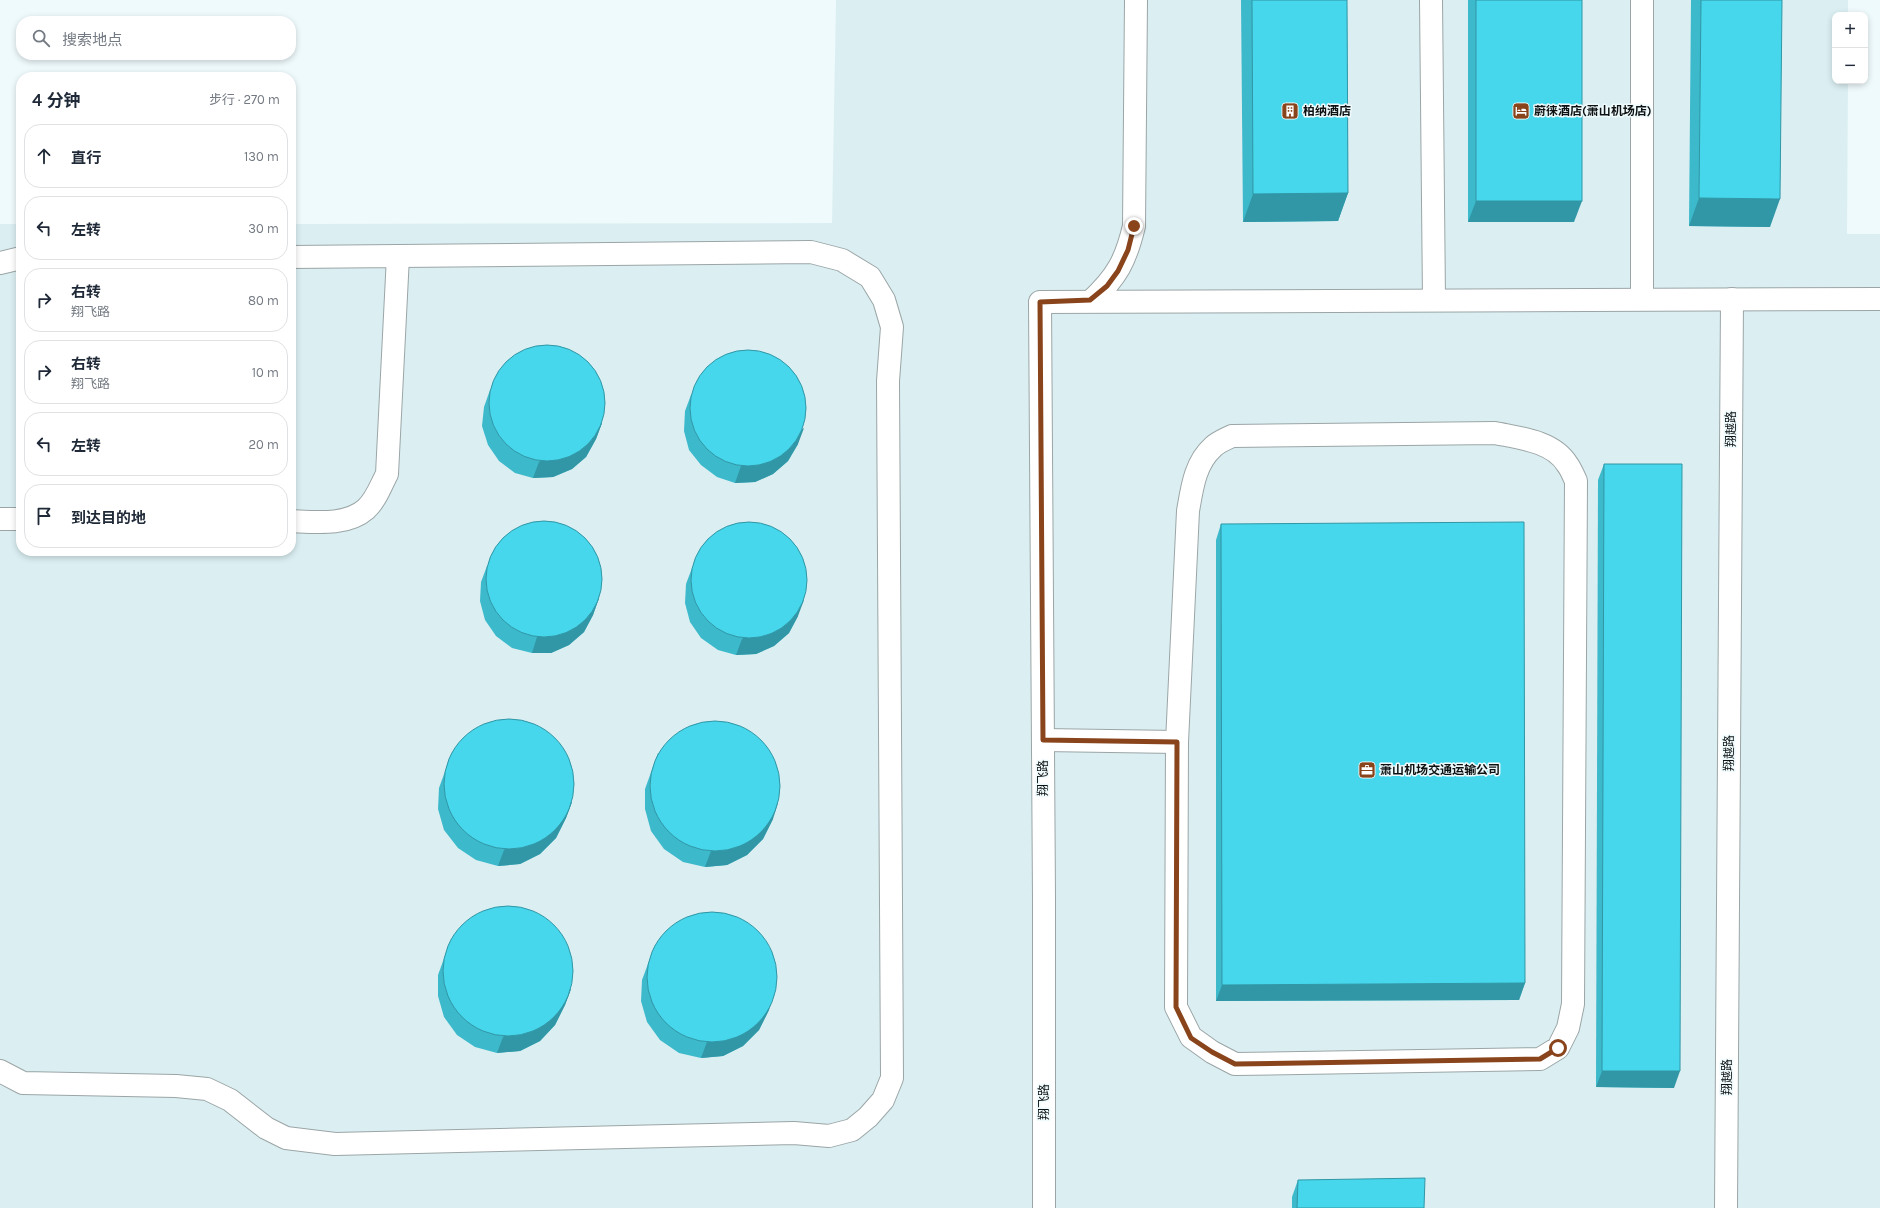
<!DOCTYPE html>
<html lang="zh">
<head>
<meta charset="utf-8">
<style>
  body { margin:0; font-family:Karla,"Noto Sans SC",sans-serif; background:#f2f2f3; color:#1f2937 }
  .controls { position:absolute; right:12px; top:12px; display:grid; overflow:hidden; border-radius:8px; box-shadow:0 2px 6px #0003 }
  .controls button { width:36px; height:36px; display:grid; place-items:center; padding:0; border:0; border-bottom:1px solid #e0e1e3; background:#fff; color:#1f2937; font:20px sans-serif }
  .stop { position:absolute; width:12px; height:12px; margin:-9px; border:3px solid #89441c; border-radius:50%; background:#fff }
  .stop.end { background:#89441c; border-color:#fff; box-shadow:0 1px 4px #0008 }
  .list { margin:0; padding:0; list-style:none }
  h2 { display:flex; justify-content:space-between; align-items:center; height:52px; margin:0; padding:0 16px; font-size:17px }
  h2 small { font-size:13px; font-weight:400; color:#747a83 }
  .list li { display:grid; grid-template-columns:26px 1fr auto; gap:12px; align-items:center; box-sizing:border-box; height:64px; margin:0 8px 8px; padding:0 8px; border:1px solid #e0e1e3; border-radius:16px }
  .list b { display:block; font-size:15px; white-space:nowrap }
  .list p { margin:0; font-size:13px; white-space:nowrap; color:#747a83 }
  .list em { font-size:13px; font-style:normal; color:#747a83 }
  .icon { flex:none; width:22px; height:22px; fill:none; stroke:currentColor; stroke-width:2; stroke-linecap:round; stroke-linejoin:round }
  .map { position:relative; flex:none; width:1880px; height:1208px; overflow:hidden }
  .search { position:absolute; background:#fff; box-shadow:0 2px 6px #0003; left:16px; top:16px; width:280px; height:44px; display:flex; align-items:center; gap:10px; box-sizing:border-box; padding:0 14px; border-radius:16px; color:#747a83; font-size:15px }
  .panel { position:absolute; background:#fff; box-shadow:0 2px 6px #0003; left:16px; top:72px; width:280px; height:484px; border-radius:16px }
  .map>svg:first-child { display:block }
  .built { fill:#dbeff2 }
  .lines { fill:none; stroke-linecap:round; stroke-linejoin:round }
  .minor-casing { stroke:#9ba5a6; stroke-width:24 }
  .minor { stroke:#fff; stroke-width:22 }
  .wall { fill:#3cb9cb }
  .shaded-wall { fill:#3196a5 }
  .building { fill:#46d7ec; stroke:#3196a5 }
  .route { stroke:#89441c; stroke-width:5 }
  .labels { text-anchor:middle; dominant-baseline:central; stroke-width:3; stroke-linejoin:round; paint-order:stroke }
  .poi-label { font-size:12px; font-weight:bold; fill:#0d1112; stroke:#effafc; text-anchor:start }
  .street-label { font-size:12px; fill:#0d1112; stroke:#effafc }
</style>
</head>
<body>
<div class="map">
<svg width="1880" height="1208" viewBox="0 0 1880 1208">
  <rect width="100%" height="100%" fill="#effafc"/>
  <path class="built" d="M836,0H1848V15H1835V81H1848L1847,234H1880V1208H0V224H21V551H291V224L832,223Z"/>
  <g class="lines">
    <g class="minor-casing">
      <g id="minor">
        <path d="M1431,0L1434,300"/>
        <path d="M1642,0V299"/>
        <path d="M291,257L398,256L387,474C381,485 376,500 366,509C347,526 315,522 291,521"/>
        <path d="M0,263L21,258"/>
        <path d="M1091,301C1117,277 1126,260 1134,226L1136,0"/>
        <path d="M1495,433C1519,438 1553,441 1567,464C1571,469 1573,475 1576,481L1573,1004L1568,1028L1558,1048L1540,1059L1235,1064L1212,1052L1191,1037L1176,1007L1177,742L1188,511C1192,488 1195,463 1213,447C1218,442 1226,439 1232,436Z"/>
        <path d="M0,519H21"/>
        <path d="M1043,740L1177,742"/>
        <path d="M0,1071L23,1083L176,1086L207,1089L230,1100L266,1128L286,1138L335,1144L794,1133L829,1136L852,1130L868,1117L883,1100L892,1078L888,381L892,327L884,300L870,277L842,260L811,252L398,256"/>
        <path d="M1044,1208V898L1040,302L1880,299"/>
        <path d="M1726,1208L1732,299"/>
      </g>
    </g>
    <use href="#minor" class="minor"/>
  </g>
  <g class="wall">
    <path d="M1241,0H1347L1348,193L1338,221L1243,222Z"/>
    <path d="M1468,0H1582L1574,222H1468Z"/>
    <path d="M1691,0H1782L1770,227L1689,226Z"/>
    <path d="M490,390L602,423L596,439L586,457L572,469L553,477L533,478L515,473L499,461L488,445L482,426L484,407Z"/>
    <path d="M691,395L798,444L788,461L773,474L755,482L735,483L717,477L701,465L689,450L684,431L685,411Z"/>
    <path d="M1604,464L1674,1088L1596,1087L1598,480Z"/>
    <path d="M1221,524L1525,983L1519,1000L1216,1001V540Z"/>
    <path d="M487,566L599,598L593,615L584,632L569,645L551,653H532L512,648L496,636L485,620L480,601L481,582Z"/>
    <path d="M692,568L798,616L789,633L774,646L756,654L736,655L718,650L701,638L690,622L685,603L686,584Z"/>
    <path d="M452,752L572,802L566,818L556,838L540,854L520,864L498,866L476,860L458,848L444,830L438,809L439,788Z"/>
    <path d="M658,753L773,819L763,839L747,855L727,865L705,867L683,862L664,849L651,831L645,809V789Z"/>
    <path d="M451,939L571,989L565,1005L555,1025L540,1041L520,1051L497,1053L475,1047L457,1035L444,1017L438,996V975Z"/>
    <path d="M655,945L769,1010L759,1030L743,1046L723,1056L701,1058L679,1053L660,1040L647,1022L641,1001L642,980Z"/>
    <path d="M1298,1180L1424,1208H1292V1197Z"/>
  </g>
  <g class="shaded-wall">
    <path d="M1348,193L1338,221L1243,222L1253,194Z"/>
    <path d="M1699,198L1780,199L1770,227L1689,226Z"/>
    <path d="M1476,201H1582L1574,222H1468Z"/>
    <path d="M602,423L596,439L586,457L572,469L553,477L533,478L539,462Z"/>
    <path d="M804,428L798,444L788,461L773,474L755,482L735,483L741,466Z"/>
    <path d="M599,598L593,615L584,632L569,645L551,653H532L537,637Z"/>
    <path d="M804,600L798,616L789,633L774,646L756,654L736,655L742,639Z"/>
    <path d="M572,802L566,818L556,838L540,854L520,864L498,866L504,850Z"/>
    <path d="M778,803L773,819L763,839L747,855L727,865L705,867L711,851Z"/>
    <path d="M1525,983L1519,1000L1216,1001L1222,985Z"/>
    <path d="M571,989L565,1005L555,1025L540,1041L520,1051L497,1053L503,1037Z"/>
    <path d="M774,994L769,1010L759,1030L743,1046L723,1056L701,1058L707,1042Z"/>
    <path d="M1602,1071H1680L1674,1088L1596,1087Z"/>
  </g>
  <g class="building">
    <path d="M1252,0H1347L1348,193L1253,194Z"/>
    <rect x="1476" y="0" width="106" height="201"/>
    <path d="M1701,0H1782L1780,199L1699,198Z"/>
    <circle cx="547" cy="403" r="58"/>
    <circle cx="748" cy="408" r="58"/>
    <path d="M1604,464H1682L1680,1071H1602Z"/>
    <circle cx="544" cy="579" r="58"/>
    <circle cx="749" cy="580" r="58"/>
    <path d="M1524,522L1525,983L1222,985L1221,524Z"/>
    <circle cx="509" cy="784" r="65"/>
    <circle cx="715" cy="786" r="65"/>
    <circle cx="508" cy="971" r="65"/>
    <circle cx="712" cy="977" r="65"/>
    <path d="M1425,1178L1424,1208H1297L1298,1180Z"/>
  </g>
  <g class="lines">
    <path class="route" d="M1134,226L1128,250L1118,271L1107,286L1090,300L1040,302L1043,740L1177,742L1176,1007L1191,1038L1212,1052L1235,1064L1540,1059L1558,1048"/>
  </g>
  <defs>
    <g id="building-square" transform="scale(0.9)"><rect x="-9" y="-9" width="18" height="18" rx="4" fill="#89441c" stroke="#effafc"/><path d="M-4-6H4V6H1V3H-1V6H-4ZM-2.5-4.3h1.7v1.8h-1.7ZM.8-4.3h1.7v1.8H.8ZM-2.5-1h1.7V.8h-1.7ZM.8-1h1.7V.8H.8Z" fill="#fff"/></g>
    <g id="hotel-square" transform="scale(0.9)"><rect x="-9" y="-9" width="18" height="18" rx="4" fill="#89441c" stroke="#effafc"/><path d="M-6-4.5h1.5V1H6V5H4.5V3h-9V5H-6ZM-4 0a1.8 1.8 0 1 1 3.6 0ZM.5 0V-2.5h3Q6-2.5 6 0Z" fill="#fff"/></g>
    <g id="office-square" transform="scale(0.9)"><rect x="-9" y="-9" width="18" height="18" rx="4" fill="#89441c" stroke="#effafc"/><path d="M-6-3h4V-5.5h4V-3h4V5H-6ZM-1-4.5V-3h2v-1.5ZM-6 0V1H6V0Z" fill="#fff"/></g>
  </defs>
  <g fill-rule="evenodd">
    <use href="#building-square" x="1290" y="111"/>
    <use href="#hotel-square" x="1521" y="111"/>
    <use href="#office-square" x="1367" y="770"/>
  </g>
  <g class="labels">
    <g class="poi-label">
      <text x="1303" y="111">柏纳酒店</text>
      <text x="1534" y="111">蔚徕酒店(萧山机场店)</text>
      <text x="1380" y="770">萧山机场交通运输公司</text>
    </g>
    <g class="street-label">
      <text transform="translate(1731 429) rotate(-90)">翔越路</text>
      <text transform="translate(1729 753) rotate(-90)">翔越路</text>
      <text transform="translate(1043 778) rotate(-90)">翔飞路</text>
      <text transform="translate(1727 1077) rotate(-90)">翔越路</text>
      <text transform="translate(1044 1102) rotate(-90)">翔飞路</text>
    </g>
  </g>
</svg>
<div class="controls">
<button>+</button>
<button>−</button>
</div>
<div class="stop" style="left:1558px;top:1048px"></div>
<div class="stop end" style="left:1134px;top:226px"></div>
<div class="search"><svg class="icon" aria-label="search" viewBox="0 0 24 24"><circle cx="10" cy="10" r="6"/><path d="M15 15l6 6"/></svg>搜索地点</div>
<section class="panel">
<h2>4 分钟<small>步行 · 270 m</small></h2>
<ul class="list">
<li><svg class="icon" aria-label="ahead" viewBox="0 0 24 24"><path d="M12 20V5M6 11l6-6 6 6"/></svg><div><b>直行</b></div><em>130 m</em></li>
<li><svg class="icon" aria-label="left" viewBox="0 0 24 24"><path d="M17 20v-9H6M10 6l-5 5 5 5"/></svg><div><b>左转</b></div><em>30 m</em></li>
<li><svg class="icon" aria-label="right" viewBox="0 0 24 24"><path d="M7 20v-9h11M14 6l5 5-5 5"/></svg><div><b>右转</b><p>翔飞路</p></div><em>80 m</em></li>
<li><svg class="icon" aria-label="right" viewBox="0 0 24 24"><path d="M7 20v-9h11M14 6l5 5-5 5"/></svg><div><b>右转</b><p>翔飞路</p></div><em>10 m</em></li>
<li><svg class="icon" aria-label="left" viewBox="0 0 24 24"><path d="M17 20v-9H6M10 6l-5 5 5 5"/></svg><div><b>左转</b></div><em>20 m</em></li>
<li><svg class="icon" aria-label="arrive" viewBox="0 0 24 24"><path d="M6 21V4h12l-3 4 3 4H6"/></svg><div><b>到达目的地</b></div></li>
</ul>
</section>
</div>
</body>
</html>
